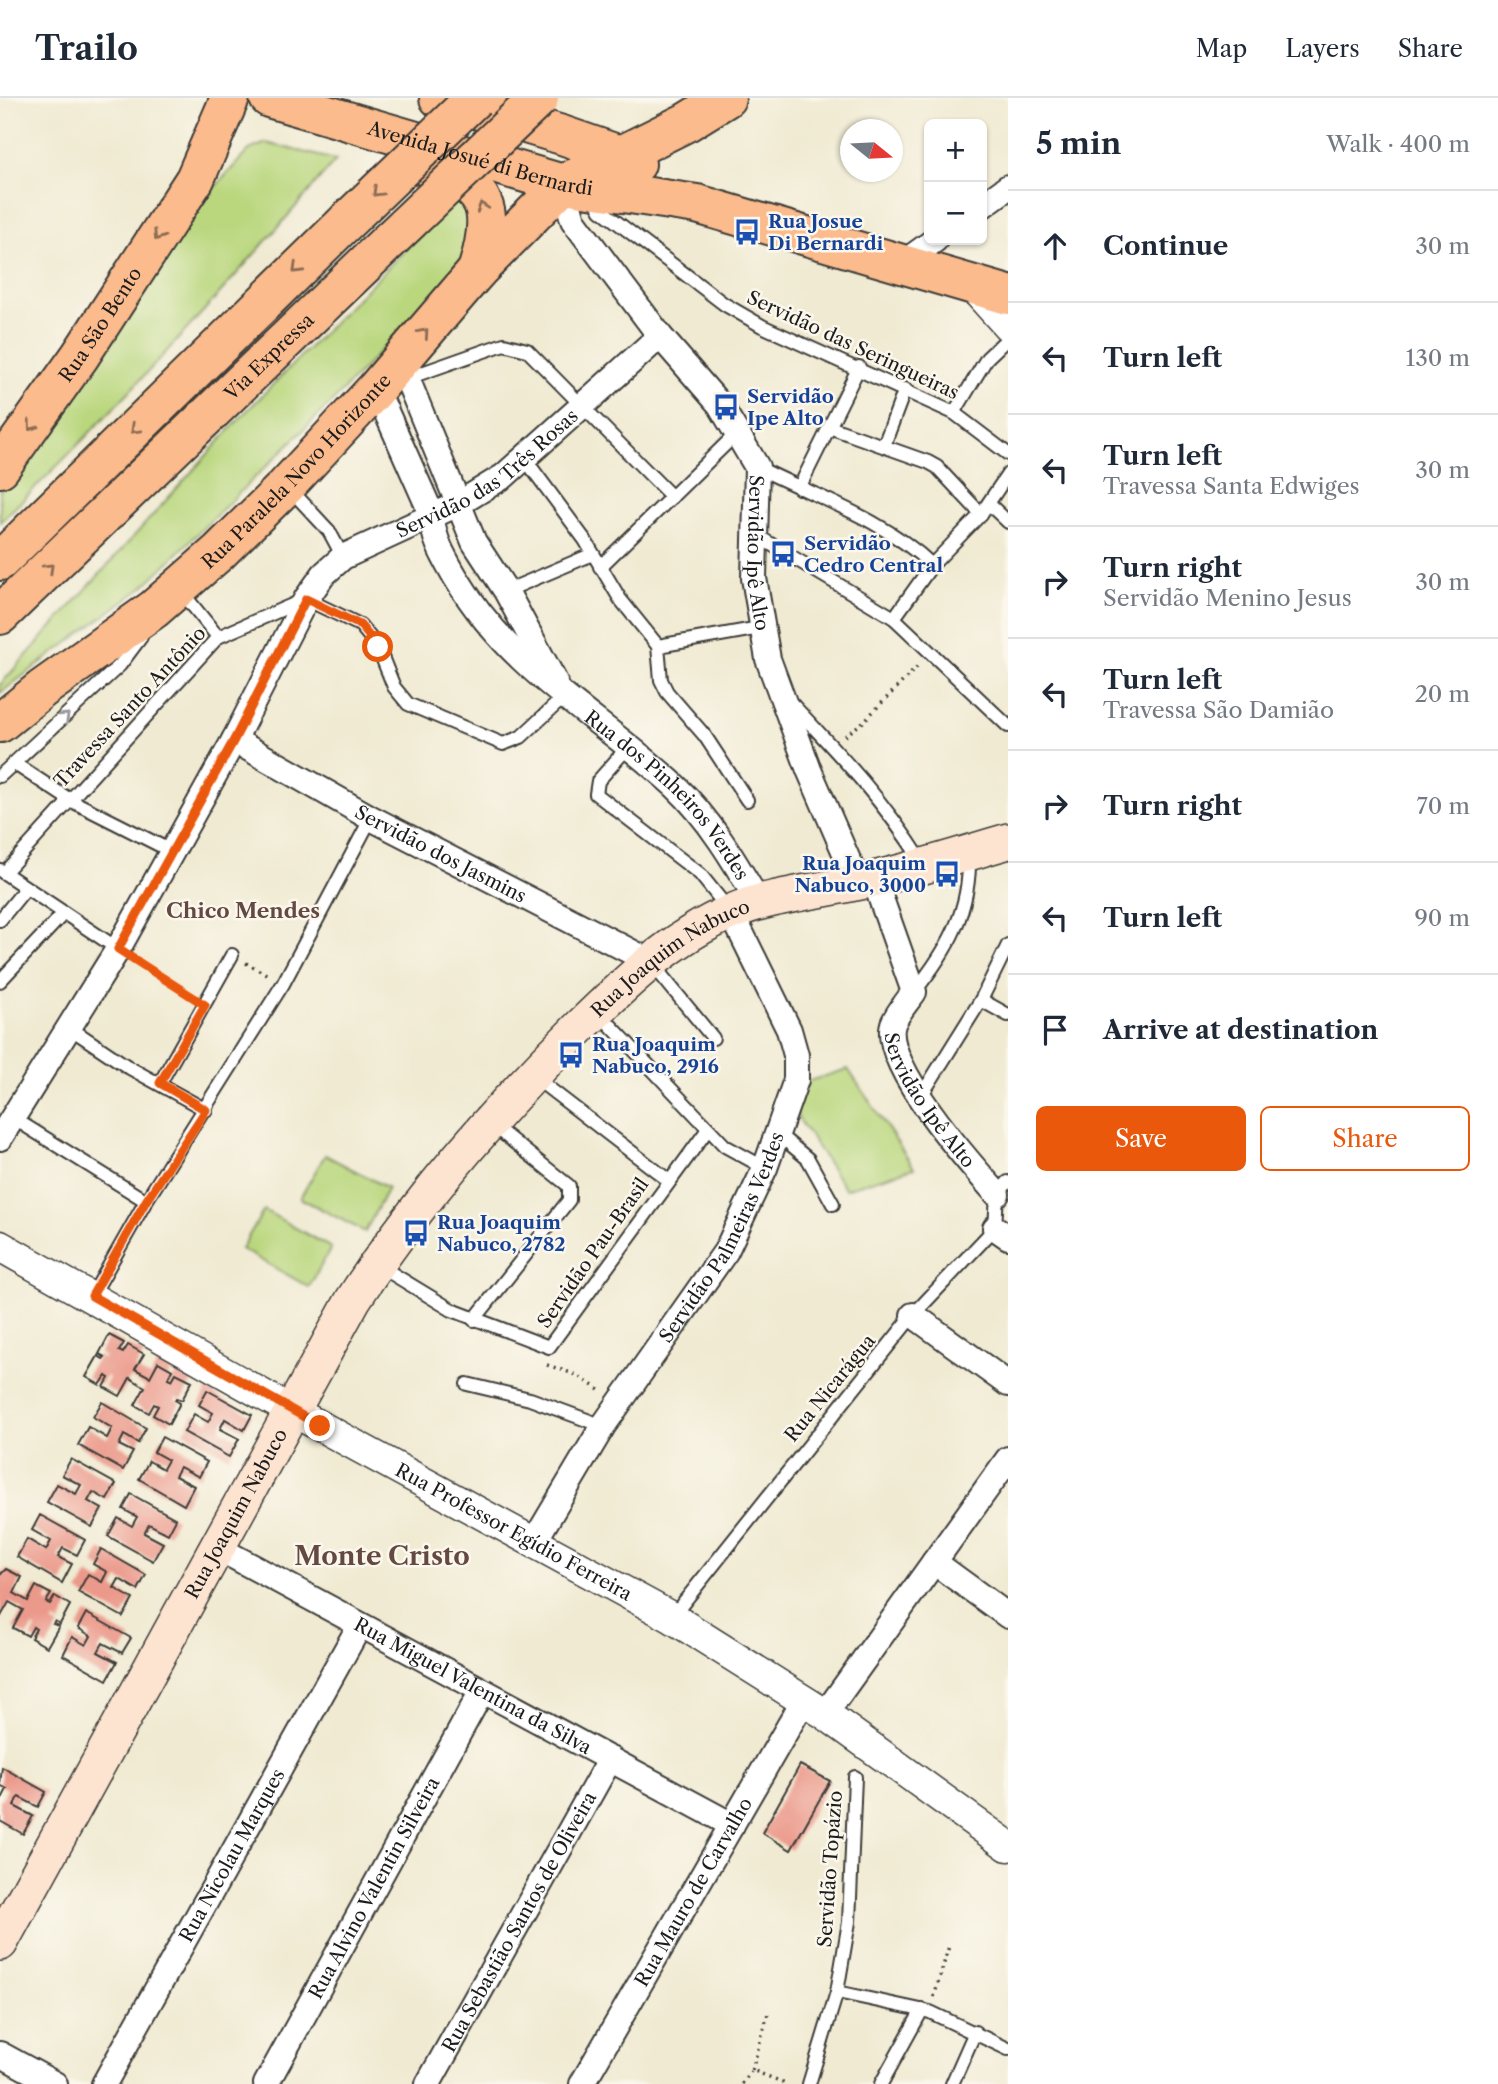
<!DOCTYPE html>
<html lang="en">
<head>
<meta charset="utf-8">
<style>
  body { margin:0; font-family:"Libre Caslon Text",serif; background:#f6f6f7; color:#1f2937 }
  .controls { position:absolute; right:21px; top:21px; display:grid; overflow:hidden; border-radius:10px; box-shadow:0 2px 5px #0004 }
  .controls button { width:63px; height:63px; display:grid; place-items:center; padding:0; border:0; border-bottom:2px solid #e0e1e3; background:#fff; color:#1f2937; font:35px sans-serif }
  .compass { position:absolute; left:840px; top:21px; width:63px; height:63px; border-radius:50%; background:#fff; box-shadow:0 2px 5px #0004; rotate:108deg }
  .stop { position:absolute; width:21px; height:21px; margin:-16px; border:5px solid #ea580c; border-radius:50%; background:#fff }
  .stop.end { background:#ea580c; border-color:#fff; box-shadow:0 2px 7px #0008 }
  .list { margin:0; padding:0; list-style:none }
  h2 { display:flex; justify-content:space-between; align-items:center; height:91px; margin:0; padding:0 28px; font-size:30px }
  h2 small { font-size:23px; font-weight:400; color:#747a83 }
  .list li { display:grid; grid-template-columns:46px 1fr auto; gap:21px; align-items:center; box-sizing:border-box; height:112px; padding:0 28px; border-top:2px solid #e0e1e3 }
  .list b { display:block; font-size:26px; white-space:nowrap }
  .list p { margin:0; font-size:23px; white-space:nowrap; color:#747a83 }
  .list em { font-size:23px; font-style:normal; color:#747a83 }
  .actions { display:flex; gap:14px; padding:21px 28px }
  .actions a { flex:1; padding:16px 0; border:2px solid #ea580c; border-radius:10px; text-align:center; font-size:24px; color:#ea580c }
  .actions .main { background:#ea580c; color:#fff }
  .icon { flex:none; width:38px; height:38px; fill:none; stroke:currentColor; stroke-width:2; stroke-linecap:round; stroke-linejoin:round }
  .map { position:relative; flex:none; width:1008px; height:1986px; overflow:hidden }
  header { display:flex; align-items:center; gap:42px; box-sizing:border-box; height:98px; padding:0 35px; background:#fff; border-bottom:2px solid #e0e1e3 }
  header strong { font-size:33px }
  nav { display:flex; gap:38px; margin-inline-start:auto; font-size:24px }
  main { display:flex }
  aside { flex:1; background:#fff }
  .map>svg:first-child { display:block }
  .green { fill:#bad77e; stroke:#6b7a4d; stroke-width:2 }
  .building { fill:#eb998a }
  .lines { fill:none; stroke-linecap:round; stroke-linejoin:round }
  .service-casing { stroke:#3c3b37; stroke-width:16 }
  .minor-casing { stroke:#3c3b37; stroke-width:28 }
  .tertiary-casing { stroke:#3c3b37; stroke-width:33 }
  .secondary-casing { stroke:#3c3b37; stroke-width:38 }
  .primary-casing { stroke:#3c3b37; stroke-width:42 }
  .motorway-casing { stroke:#3c3b37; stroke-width:42 }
  .path { stroke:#3c3b37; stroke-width:3.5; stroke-dasharray:2 5; stroke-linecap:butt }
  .service { stroke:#fff; stroke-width:12 }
  .minor { stroke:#fff; stroke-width:24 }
  .tertiary { stroke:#fff; stroke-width:30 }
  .secondary { stroke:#fde4d1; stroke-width:35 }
  .primary { stroke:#fbbb8c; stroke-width:38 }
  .motorway { stroke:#fbbb8c; stroke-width:38 }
  .motorway-bridge-casing { stroke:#3c3b37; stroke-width:42; stroke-linecap:butt }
  .motorway-bridge { stroke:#fbbb8c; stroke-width:38 }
  .oneway { stroke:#8c6c54 }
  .oneway2 { stroke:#999 }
  .route { stroke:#ea580c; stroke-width:9 }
  .labels { text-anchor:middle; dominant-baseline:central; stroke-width:5; stroke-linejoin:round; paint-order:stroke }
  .street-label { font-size:19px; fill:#1c1c1c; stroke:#fbf7ec }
  .transit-label { font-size:19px; font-weight:bold; fill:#164399; stroke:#fbf7ec; text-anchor:start }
  .neighbourhood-label { font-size:21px; font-weight:bold; fill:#644842; stroke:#fbf7ec }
  .district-label { font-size:26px; font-weight:bold; fill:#644842; stroke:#fbf7ec }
</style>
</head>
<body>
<header>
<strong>Trailo</strong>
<nav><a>Map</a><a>Layers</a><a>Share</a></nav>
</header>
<main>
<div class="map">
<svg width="1008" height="1986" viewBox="0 0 1008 1986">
  <rect width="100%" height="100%" fill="#fbf7ec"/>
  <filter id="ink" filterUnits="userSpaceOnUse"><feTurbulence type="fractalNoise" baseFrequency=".0143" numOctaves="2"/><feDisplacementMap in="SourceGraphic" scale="14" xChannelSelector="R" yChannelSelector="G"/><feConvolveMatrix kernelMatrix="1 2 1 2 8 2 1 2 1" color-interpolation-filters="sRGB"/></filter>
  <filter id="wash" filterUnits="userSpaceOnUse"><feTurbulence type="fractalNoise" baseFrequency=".00686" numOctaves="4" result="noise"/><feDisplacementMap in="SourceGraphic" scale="28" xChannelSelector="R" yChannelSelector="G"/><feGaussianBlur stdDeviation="1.57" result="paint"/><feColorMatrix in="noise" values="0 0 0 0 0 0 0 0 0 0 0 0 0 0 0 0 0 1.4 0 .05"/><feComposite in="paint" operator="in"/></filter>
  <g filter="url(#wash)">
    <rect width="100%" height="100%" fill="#f0ead2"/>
    <g class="green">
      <path d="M266,45L336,62C229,187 119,310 0,424V393L65,316L186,120L249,52Z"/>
      <path d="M460,96L472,133L469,160L331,305L144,488L0,595V587L242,318Z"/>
      <path d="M848,971L914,1070L845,1091L793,1012L802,985Z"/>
      <path d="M325,1057L388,1090L365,1134L300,1100Z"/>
      <path d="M264,1112L331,1150L309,1189L241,1151Z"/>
    </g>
    <g id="blocks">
      <g class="building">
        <path d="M109,1237L124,1245L119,1253L123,1255L128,1247L144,1256L135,1271L150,1279L158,1264L172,1272L168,1280L172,1282L176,1275L192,1283L182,1302L176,1300L175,1302L180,1305L169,1326L153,1317L158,1308L154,1306L149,1315L135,1307L145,1289L130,1280L120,1298L104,1289L109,1280L106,1278L100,1287L86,1279L98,1258L103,1261L105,1259L99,1256Z"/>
        <path d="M207,1292L252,1317L244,1332L225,1321L220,1331L239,1341L229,1359L184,1334L194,1316L208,1324L213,1315L199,1307Z"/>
        <path d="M102,1304L146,1330L138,1345L124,1337L119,1347L133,1354L123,1372L78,1347L88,1329L107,1340L112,1330L93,1319Z"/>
        <path d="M162,1339L207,1364L199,1379L180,1369L175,1378L194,1388L184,1407L139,1381L149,1363L163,1371L168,1362L154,1354Z"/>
        <path d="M71,1361L116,1386L107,1402L93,1394L88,1403L102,1411L92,1429L47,1404L57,1386L76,1396L81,1387L62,1377Z"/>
        <path d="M131,1396L176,1421L168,1436L149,1426L144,1435L163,1445L153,1463L108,1438L118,1420L132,1428L137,1419L123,1411Z"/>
        <path d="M40,1417L85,1442L77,1457L63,1450L58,1459L72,1466L62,1485L17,1459L27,1441L46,1452L51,1443L32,1432Z"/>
        <path d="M101,1451L146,1477L138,1492L119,1481L114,1490L133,1501L123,1519L78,1494L88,1476L102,1484L107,1474L93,1466Z"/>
        <path d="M6,1471L22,1479L14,1495L28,1503L36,1488L51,1496L46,1504L50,1506L55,1498L70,1507L60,1526L55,1523L53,1526L59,1528L47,1549L31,1540L36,1531L33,1529L28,1538L13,1530L23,1512L9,1504L0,1520V1477Z"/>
        <path d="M86,1515L131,1540L122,1555L103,1545L98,1554L117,1564L107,1582L63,1557L72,1539L86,1547L91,1538L78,1530Z"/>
        <path d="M800,1667L830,1683L791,1752L762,1735Z"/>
        <path d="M2,1669L46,1694L38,1709L19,1699L14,1708L33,1718L23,1736L0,1723V1700L2,1701L7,1691L0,1687Z"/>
      </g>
    </g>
  </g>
  <g filter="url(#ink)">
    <use href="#blocks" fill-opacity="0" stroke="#3c3b37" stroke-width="2"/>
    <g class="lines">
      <g class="service-casing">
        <g id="service">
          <path d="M593,98L601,112L724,206L762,228L954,315L1008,356"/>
          <path d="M402,282L504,246L527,252L672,399"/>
          <path d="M954,315L987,260L1008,240"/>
          <path d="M832,330L928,364L937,369L981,416"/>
          <path d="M884,347L905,291"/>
          <path d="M525,361L585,442L620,501L658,548L661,582L667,594L705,638L747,702"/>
          <path d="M757,369C818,400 882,420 932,467"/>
          <path d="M799,390L859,269"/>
          <path d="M290,391L329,433L343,459"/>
          <path d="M989,406L1008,424"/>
          <path d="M754,436L894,520L1008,628"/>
          <path d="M600,469L738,334"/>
          <path d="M181,493L218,539"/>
          <path d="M506,493L593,456"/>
          <path d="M894,520L932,467L981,416L1008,376"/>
          <path d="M658,548L760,530"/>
          <path d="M792,606C842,659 883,702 922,764"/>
          <path d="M627,650L598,683L596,696L700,776L728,811"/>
          <path d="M15,666L70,702L173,754"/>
          <path d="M0,678L120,567L141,539"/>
          <path d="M0,772L118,851"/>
          <path d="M4,775L218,539L306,501L360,527L378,549L394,589L408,606L503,646L521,639L563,600"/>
          <path d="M0,822L26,790"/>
          <path d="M653,867L713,940"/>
          <path d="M0,883L64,815"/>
          <path d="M914,894C948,852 971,812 969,756"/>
          <path d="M981,902L1008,917"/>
          <path d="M598,914L725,1048L765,1070"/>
          <path d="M70,930L128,969L206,1012"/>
          <path d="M533,978L668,1082"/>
          <path d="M160,985L232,857"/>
          <path d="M921,998L981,902L1008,847"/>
          <path d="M13,1020L146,1103"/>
          <path d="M778,1036L808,1061L833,1106"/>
          <path d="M378,1167L452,1212L549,1249L708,1031"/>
          <path d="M92,1198L146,1103L283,886L371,720"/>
          <path d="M474,1222L569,1102V1088L490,1025"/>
          <path d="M467,1286L530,1301L603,1328"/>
          <path d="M672,1519L913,1217L995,1130L997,1096L1008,1084"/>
          <path d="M837,1894L930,1914L1008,1951"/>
          <path d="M809,1986L837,1894L849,1824L855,1679"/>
          <path d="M881,1986L922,1912"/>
          <path d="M952,1986L975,1934"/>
        </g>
      </g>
      <g class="minor-casing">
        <g id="minor">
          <path id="s1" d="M563,86L573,122L660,238L720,307L757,369L754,480L768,561L809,672L858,785"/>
          <path d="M982,108L1008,89"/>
          <path d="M899,168L935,142"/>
          <path d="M400,263L474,444L506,493L555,584"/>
          <path id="s2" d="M376,291L432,417C433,442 444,459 456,480C513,575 598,617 675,688C710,721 735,764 759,805"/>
          <path id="s3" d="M234,642L371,720L651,864"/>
          <path id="s4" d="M874,781L914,894C907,904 897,915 893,926C880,965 972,1068 997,1096"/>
          <path id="s5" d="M0,1040L118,851L234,642L306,501L324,476L343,459L460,405L504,378L660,238"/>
          <path d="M995,1130L1008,1139"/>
          <path d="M913,1217L1008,1286"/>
          <path id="s6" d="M534,1444L603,1328L726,1153L765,1070L796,982V957L789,932L731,814"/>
          <path id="s7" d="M216,1449L732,1727"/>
          <path d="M934,1464L1008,1518"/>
          <path d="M825,1616L1008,1361"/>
          <path d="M0,1956L55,1986"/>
          <path id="s8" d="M104,1986L360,1527"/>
          <path id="s9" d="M266,1986L482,1593"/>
          <path id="s10" d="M428,1986L610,1661"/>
          <path id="s11" d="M582,1986L804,1602"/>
        </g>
      </g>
      <g class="tertiary-casing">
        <g id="tertiary">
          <path d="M972,188L1008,228"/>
          <path id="s12" d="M0,1148L274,1303L671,1519L825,1616L1008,1748"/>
        </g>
      </g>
      <g class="secondary-casing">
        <g id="secondary">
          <path id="s13" d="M0,1845L353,1202C417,1103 496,1012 580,929C625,885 672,839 731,814C769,798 814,794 855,785C906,775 957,758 1008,743"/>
        </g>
      </g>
      <g class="primary-casing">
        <g id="primary">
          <path id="s14" d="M269,0L563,86L697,106L1008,197"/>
          <path d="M439,0L562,37L623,58L636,66"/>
          <path d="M425,68C490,87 496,112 477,173"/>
          <path id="s15" d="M0,370L80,258L195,81L230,0"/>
          <path id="s16" d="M0,625L42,591L154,511L219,454L286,388L376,291L477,173L563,86L687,24L726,0"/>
        </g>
      </g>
      <g class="motorway-casing">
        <g id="motorway">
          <path d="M0,463L346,124"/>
          <path id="s17" d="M0,517L393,139"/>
        </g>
      </g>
      <g class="path">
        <path d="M845,638L863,624L920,566"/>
        <path d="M136,863L191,898"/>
        <path d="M246,865L270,878"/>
        <path d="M547,1267L577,1277L602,1294"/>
        <path d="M934,1899L949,1848"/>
        <path d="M752,1972L769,1912"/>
        <path d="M742,1986L752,1972L787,1986"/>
      </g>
      <use href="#service" class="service"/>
      <use href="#minor" class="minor"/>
      <use href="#tertiary" class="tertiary"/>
      <use href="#secondary" class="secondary"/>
      <use href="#primary" class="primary"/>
      <use href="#motorway" class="motorway"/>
      <g class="motorway-bridge-casing">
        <g id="motorway-bridge">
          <path d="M346,124L475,0"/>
          <path d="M393,139L539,0"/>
        </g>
      </g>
      <use href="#motorway-bridge" class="motorway-bridge"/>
    </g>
    <defs><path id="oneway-chevron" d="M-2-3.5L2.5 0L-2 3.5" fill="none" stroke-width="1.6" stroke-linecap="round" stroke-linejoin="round" transform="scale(1.75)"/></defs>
    <g class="oneway">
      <use href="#oneway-chevron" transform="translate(377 94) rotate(136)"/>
      <use href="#oneway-chevron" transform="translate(482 109) rotate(-109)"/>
      <use href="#oneway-chevron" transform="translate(158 138) rotate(123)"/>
      <use href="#oneway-chevron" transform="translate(297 171) rotate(136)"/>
      <use href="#oneway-chevron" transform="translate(424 235) rotate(-49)"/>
      <use href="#oneway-chevron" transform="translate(32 328) rotate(126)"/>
      <use href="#oneway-chevron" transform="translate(135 331) rotate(136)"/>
      <use href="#oneway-chevron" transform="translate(49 470) rotate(-44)"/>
    </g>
    <use class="oneway2" href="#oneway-chevron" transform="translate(65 619) rotate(-43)"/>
  </g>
  <g class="lines" filter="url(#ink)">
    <path class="route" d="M320,1328L92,1198L146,1103L206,1012L160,985L205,907L118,851L234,642L306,501L360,527L378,549"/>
  </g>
  <defs>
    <g id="bus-bare" transform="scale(2.1)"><path d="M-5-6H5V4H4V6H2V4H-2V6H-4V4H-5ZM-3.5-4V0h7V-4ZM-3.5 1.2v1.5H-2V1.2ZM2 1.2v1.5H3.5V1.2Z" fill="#1a4fb4" stroke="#fbf7ec" stroke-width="2.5" paint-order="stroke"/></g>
  </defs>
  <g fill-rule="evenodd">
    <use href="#bus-bare" x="747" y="134"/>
    <use href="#bus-bare" x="726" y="309"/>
    <use href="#bus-bare" x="783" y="456"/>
    <use href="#bus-bare" x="947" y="776"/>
    <use href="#bus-bare" x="571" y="957"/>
    <use href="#bus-bare" x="416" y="1135"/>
  </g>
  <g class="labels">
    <g class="street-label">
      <text stroke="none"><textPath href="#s14" startOffset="220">Avenida Josué di Bernardi</textPath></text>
      <text stroke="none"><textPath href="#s15" startOffset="175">Rua São Bento</textPath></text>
      <text transform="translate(853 247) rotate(25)">Servidão das Seringueiras</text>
      <text stroke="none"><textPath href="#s17" startOffset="373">Via Expressa</textPath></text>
      <text stroke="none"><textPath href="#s16" startOffset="390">Rua Paralela Novo Horizonte</textPath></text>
      <text stroke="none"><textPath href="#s5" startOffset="844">Servidão das Três Rosas</textPath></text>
      <text stroke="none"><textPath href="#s1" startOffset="432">Servidão Ipê Alto</textPath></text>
      <text transform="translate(130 609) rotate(-47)">Travessa Santo Antônio</text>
      <text stroke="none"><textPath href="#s2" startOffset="511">Rua dos Pinheiros Verdes</textPath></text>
      <text stroke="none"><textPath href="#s3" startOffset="236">Servidão dos Jasmins</textPath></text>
      <text stroke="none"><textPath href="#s13" startOffset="1204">Rua Joaquim Nabuco</textPath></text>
      <text stroke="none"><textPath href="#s4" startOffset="245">Servidão Ipê Alto</textPath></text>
      <text stroke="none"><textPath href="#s6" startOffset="359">Servidão Palmeiras Verdes</textPath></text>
      <text transform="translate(593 1155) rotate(-55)">Servidão Pau-Brasil</text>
      <text transform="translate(830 1290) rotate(-51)">Rua Nicarágua</text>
      <text stroke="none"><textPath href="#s13" startOffset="490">Rua Joaquim Nabuco</textPath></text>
      <text stroke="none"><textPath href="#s12" startOffset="588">Rua Professor Egídio Ferreira</textPath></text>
      <text stroke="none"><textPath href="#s7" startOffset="292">Rua Miguel Valentina da Silva</textPath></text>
      <text stroke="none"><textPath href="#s8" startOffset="262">Rua Nicolau Marques</textPath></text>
      <text transform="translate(830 1771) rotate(-86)">Servidão Topázio</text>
      <text stroke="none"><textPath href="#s9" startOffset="224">Rua Alvino Valentin Silveira</textPath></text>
      <text stroke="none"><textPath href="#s11" startOffset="222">Rua Mauro de Carvalho</textPath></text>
      <text stroke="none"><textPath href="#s10" startOffset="186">Rua Sebastião Santos de Oliveira</textPath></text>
    </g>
    <g class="transit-label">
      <text x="768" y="123">Rua Josue<tspan x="768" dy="22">Di Bernardi</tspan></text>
      <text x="747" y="298">Servidão<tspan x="747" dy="22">Ipe Alto</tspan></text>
      <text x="804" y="445">Servidão<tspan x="804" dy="22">Cedro Central</tspan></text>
      <text x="926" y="765" text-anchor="end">Rua Joaquim<tspan x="926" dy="22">Nabuco, 3000</tspan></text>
      <text x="592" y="946">Rua Joaquim<tspan x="592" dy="22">Nabuco, 2916</tspan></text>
      <text x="437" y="1124">Rua Joaquim<tspan x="437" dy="22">Nabuco, 2782</tspan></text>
    </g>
    <g class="neighbourhood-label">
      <text x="243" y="812">Chico Mendes</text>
    </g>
    <g class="district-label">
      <text x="382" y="1458">Monte Cristo</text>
    </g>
  </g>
</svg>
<div class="controls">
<button>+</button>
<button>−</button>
</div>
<svg class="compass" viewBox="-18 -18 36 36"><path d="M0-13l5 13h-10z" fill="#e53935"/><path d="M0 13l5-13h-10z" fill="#747a83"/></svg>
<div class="stop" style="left:378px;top:549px"></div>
<div class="stop end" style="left:320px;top:1328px"></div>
</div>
<aside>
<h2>5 min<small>Walk · 400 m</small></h2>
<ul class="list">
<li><svg class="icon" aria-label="ahead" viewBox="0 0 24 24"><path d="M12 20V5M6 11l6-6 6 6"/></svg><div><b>Continue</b></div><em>30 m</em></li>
<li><svg class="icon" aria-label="left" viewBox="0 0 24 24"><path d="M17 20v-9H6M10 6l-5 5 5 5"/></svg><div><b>Turn left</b></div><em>130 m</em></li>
<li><svg class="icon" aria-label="left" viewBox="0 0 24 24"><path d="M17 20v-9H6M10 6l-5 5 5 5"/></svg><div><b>Turn left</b><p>Travessa Santa Edwiges</p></div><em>30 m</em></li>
<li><svg class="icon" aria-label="right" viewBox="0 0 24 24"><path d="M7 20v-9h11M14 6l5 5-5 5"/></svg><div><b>Turn right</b><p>Servidão Menino Jesus</p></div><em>30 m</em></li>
<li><svg class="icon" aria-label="left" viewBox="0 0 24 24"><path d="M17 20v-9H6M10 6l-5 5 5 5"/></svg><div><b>Turn left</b><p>Travessa São Damião</p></div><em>20 m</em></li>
<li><svg class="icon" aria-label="right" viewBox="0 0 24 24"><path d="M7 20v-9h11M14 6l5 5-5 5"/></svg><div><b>Turn right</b></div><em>70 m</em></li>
<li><svg class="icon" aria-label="left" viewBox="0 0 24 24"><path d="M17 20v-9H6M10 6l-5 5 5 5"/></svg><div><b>Turn left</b></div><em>90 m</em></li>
<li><svg class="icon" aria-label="arrive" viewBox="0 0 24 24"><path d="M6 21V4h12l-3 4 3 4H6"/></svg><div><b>Arrive at destination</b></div></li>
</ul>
<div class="actions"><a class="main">Save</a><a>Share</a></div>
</aside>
</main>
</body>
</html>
